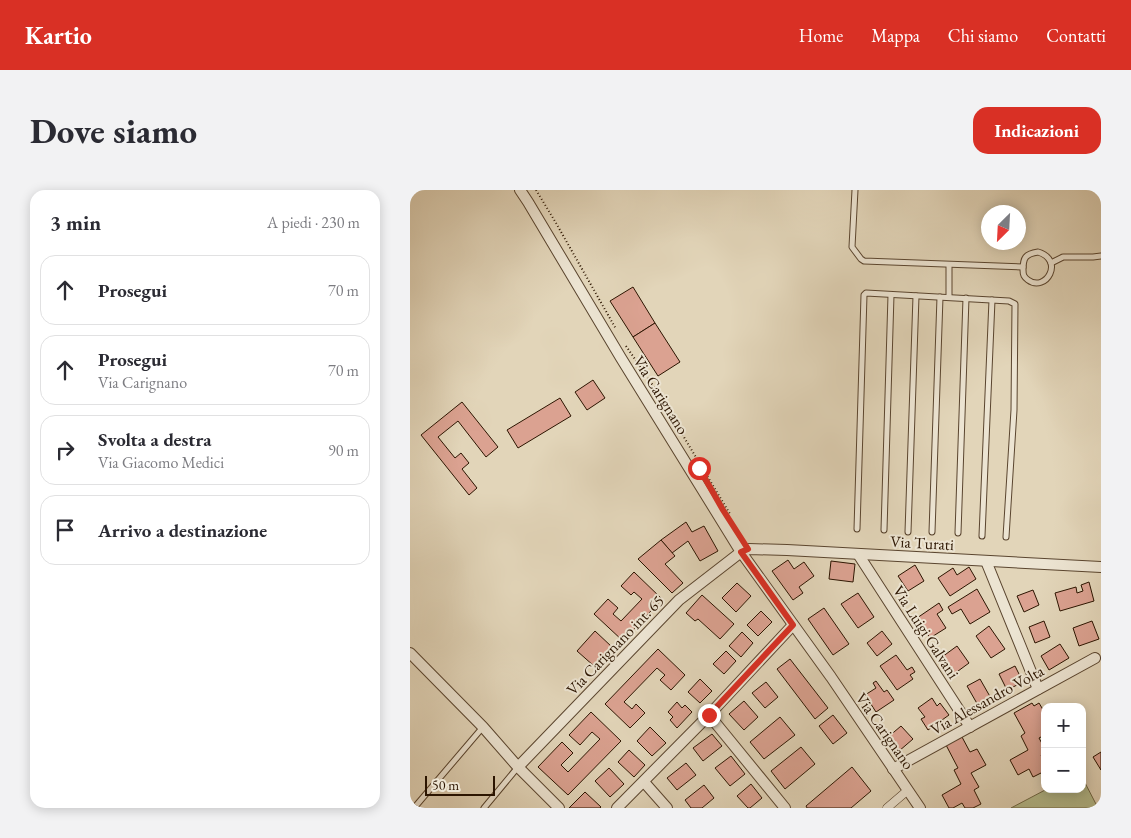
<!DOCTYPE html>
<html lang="it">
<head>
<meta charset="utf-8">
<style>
  body { margin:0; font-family:"EB Garamond",serif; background:#f2f2f3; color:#2b2b33 }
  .controls { position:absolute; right:15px; bottom:15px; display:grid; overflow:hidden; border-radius:10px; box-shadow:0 2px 12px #0003 }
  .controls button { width:45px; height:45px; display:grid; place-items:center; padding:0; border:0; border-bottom:1px solid #e1e1e2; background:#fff; color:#2b2b33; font:25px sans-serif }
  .compass { position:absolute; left:571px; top:15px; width:45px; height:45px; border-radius:50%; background:#fff; box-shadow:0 2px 12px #0003; rotate:204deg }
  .scale { position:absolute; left:15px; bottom:12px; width:70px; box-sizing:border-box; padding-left:5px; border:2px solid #2c1501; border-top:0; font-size:14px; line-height:18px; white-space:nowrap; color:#2c1501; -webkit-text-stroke:4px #ece4d2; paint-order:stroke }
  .stop { position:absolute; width:15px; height:15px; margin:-11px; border:4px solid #d93025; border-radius:50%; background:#fff }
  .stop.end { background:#d93025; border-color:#fff; box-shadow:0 1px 5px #0008 }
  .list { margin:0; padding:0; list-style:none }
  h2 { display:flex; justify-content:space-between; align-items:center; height:65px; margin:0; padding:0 20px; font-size:21px }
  h2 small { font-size:16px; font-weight:400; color:#7c7c81 }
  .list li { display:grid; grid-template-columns:32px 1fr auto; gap:15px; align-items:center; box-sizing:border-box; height:70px; margin:0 10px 10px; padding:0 10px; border:1px solid #e1e1e2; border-radius:15px }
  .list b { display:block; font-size:19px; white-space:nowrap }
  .list p { margin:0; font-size:16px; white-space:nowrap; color:#7c7c81 }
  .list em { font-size:16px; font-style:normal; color:#7c7c81 }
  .icon { flex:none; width:28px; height:28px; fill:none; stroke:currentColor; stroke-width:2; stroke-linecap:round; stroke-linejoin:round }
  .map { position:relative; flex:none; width:691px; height:618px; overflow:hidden; border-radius:15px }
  header { display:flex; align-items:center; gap:30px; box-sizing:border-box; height:70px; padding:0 25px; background:#d93025; color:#fff }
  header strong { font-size:24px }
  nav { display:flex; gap:28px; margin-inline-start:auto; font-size:18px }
  .intro { display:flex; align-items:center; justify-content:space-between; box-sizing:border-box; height:120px; padding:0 30px }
  h1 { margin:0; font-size:35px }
  .button { padding:12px 22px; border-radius:15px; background:#d93025; color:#fff; font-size:18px; font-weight:700 }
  main { display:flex; gap:30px; padding:0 30px }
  aside { flex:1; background:#fff; border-radius:15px; box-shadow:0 2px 12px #0003 }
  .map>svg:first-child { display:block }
  .green { fill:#b5bd8e; stroke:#706948 }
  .building { fill:#dba291; stroke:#2c1501 }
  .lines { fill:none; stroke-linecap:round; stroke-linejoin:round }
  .service-casing { stroke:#5a452f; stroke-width:7 }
  .pedestrian-casing { stroke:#5a452f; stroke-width:9 }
  .minor-casing { stroke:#5a452f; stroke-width:12 }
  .path { stroke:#2c1501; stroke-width:2; stroke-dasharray:1 2.5; stroke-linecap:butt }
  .service { stroke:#ece4d2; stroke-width:5 }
  .pedestrian { stroke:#ece4d2; stroke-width:8 }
  .minor { stroke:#ece4d2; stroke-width:10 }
  .route { stroke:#d93025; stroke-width:6 }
  .labels { text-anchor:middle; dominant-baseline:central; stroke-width:4; stroke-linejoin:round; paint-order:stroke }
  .street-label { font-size:16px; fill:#2c1501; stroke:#ece4d2 }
</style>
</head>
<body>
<header>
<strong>Kartio</strong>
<nav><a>Home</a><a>Mappa</a><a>Chi siamo</a><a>Contatti</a></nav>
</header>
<div class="intro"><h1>Dove siamo</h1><a class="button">Indicazioni</a></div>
<main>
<aside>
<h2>3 min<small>A piedi · 230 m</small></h2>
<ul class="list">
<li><svg class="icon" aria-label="ahead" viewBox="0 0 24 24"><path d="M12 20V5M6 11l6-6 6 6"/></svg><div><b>Prosegui</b></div><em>70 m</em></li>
<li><svg class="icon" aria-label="ahead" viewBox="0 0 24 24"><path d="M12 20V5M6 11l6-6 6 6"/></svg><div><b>Prosegui</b><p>Via Carignano</p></div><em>70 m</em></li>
<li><svg class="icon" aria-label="right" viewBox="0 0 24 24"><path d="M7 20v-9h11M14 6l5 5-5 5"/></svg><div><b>Svolta a destra</b><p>Via Giacomo Medici</p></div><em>90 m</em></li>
<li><svg class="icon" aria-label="arrive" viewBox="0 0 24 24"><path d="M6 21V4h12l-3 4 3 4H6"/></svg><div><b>Arrivo a destinazione</b></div></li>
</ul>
</aside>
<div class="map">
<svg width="691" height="618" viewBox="0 0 691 618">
  <rect width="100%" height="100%" fill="#e2d5b9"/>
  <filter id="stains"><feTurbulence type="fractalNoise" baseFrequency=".004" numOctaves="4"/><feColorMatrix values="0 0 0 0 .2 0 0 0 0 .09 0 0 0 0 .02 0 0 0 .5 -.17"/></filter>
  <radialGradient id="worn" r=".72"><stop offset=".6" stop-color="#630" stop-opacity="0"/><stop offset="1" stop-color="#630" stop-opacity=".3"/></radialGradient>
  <path class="green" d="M672,587L688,618H601L637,599H672Z"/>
  <g class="building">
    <path d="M223,97L245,133L223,147L200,111Z"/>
    <path d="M245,133L270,172L248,186L223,147Z"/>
    <path d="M183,190L195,208L177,220L165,202Z"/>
    <path d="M150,208L161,226L108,258L97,240Z"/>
    <path d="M52,212L88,257L76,267L48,231L28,247L45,268L51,263L59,273L52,279L67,298L59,305L11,245Z"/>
    <path d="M276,332L282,342L294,336L308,361L290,371L278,351L262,363L251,350Z"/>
    <path d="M251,350L265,366L255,374L273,393L262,403L228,369Z"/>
    <path d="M378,370L384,379L394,372L404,386L389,397L393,403L383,410L362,381Z"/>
    <path d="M421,371L445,374L443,392L419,389Z"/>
    <path d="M505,375L514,391L498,401L488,386Z"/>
    <path d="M559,377L566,389L540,406L528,388L543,378L547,385Z"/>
    <path d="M224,382L252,409L213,451L184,424L198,409L208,418L203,424L211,431L232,409L224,402L221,405L211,396Z"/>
    <path d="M679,392L684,411L650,421L645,403L666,397L667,403L673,401L671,395Z"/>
    <path d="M327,393L341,406L326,422L312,408Z"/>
    <path d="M567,399L580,422L560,434L551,419L542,424L538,417Z"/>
    <path d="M623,400L629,415L614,422L607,406Z"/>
    <path d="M448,403L464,427L448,438L431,414Z"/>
    <path d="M292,405L324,434L310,449L288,429L285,431L276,423Z"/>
    <path d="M529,413L533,420L527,424L536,438L520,448L507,428Z"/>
    <path d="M414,418L439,454L423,465L398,429Z"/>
    <path d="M351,421L362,432L348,446L337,435Z"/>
    <path d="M634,431L640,447L625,453L619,437Z"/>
    <path d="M682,431L689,449L669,456L663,438Z"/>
    <path d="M579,436L595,459L581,468L566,446Z"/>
    <path d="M185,441L202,457L184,476L167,461Z"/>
    <path d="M472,441L482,454L467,466L457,453Z"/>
    <path d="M332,442L343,453L331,467L319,456Z"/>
    <path d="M650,454L659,468L639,480L631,466Z"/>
    <path d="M547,456L559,473L544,484L532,467Z"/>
    <path d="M248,459L275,485L261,500L250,490L255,485L247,478L214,512L222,519L226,514L235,523L220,538L195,514Z"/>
    <path d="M316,461L326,471L314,484L303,474Z"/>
    <path d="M486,465L497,480L502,477L505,482L500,485L503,489L487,500L470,476Z"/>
    <path d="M380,469L418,518L405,529L367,479Z"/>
    <path d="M605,476L613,492L597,500L589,484Z"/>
    <path d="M290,489L302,501L290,513L278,502Z"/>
    <path d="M570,489L582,510L569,517L557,496Z"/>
    <path d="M466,491L474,502L477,500L484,510L466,522L455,505L466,498L463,493Z"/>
    <path d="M356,492L368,507L355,518L342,503Z"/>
    <path d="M522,508L527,516L530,513L539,525L518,540L511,529L515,527L508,518Z"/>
    <path d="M334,511L348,527L334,540L319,524Z"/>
    <path d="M267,512L272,518L275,515L282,522L267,538L260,530L263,527L258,522Z"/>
    <path d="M622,513L624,516L629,513L635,523V545L629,548L635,559V563L631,565L635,572V581L623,587L619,579L608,585L600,570L618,560L611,546L615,543L604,523Z"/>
    <path d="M181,522L211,551L158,605L128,577L152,552L163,563L151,575L158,582L190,549L182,542L170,555L159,545Z"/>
    <path d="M423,525L437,543L423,554L409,536Z"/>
    <path d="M370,527L385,545L354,569L340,552Z"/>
    <path d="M491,536L503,549L489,561L477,548Z"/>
    <path d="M240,537L256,553L242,566L227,551Z"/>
    <path d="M302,544L312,556L293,571L283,558Z"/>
    <path d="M552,547L560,562L567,559L576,575L561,583L569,597L564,600L571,614L563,618H555L552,613L543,618H539L532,605L551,594L544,580L548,578L536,555Z"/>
    <path d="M391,557L405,574L375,599L361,581Z"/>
    <path d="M219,560L235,575L224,587L208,572Z"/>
    <path d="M691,562V580L683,567Z"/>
    <path d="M321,566L335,584L320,596L305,578Z"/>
    <path d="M276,573L286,585L267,600L257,588Z"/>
    <path d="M442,577L461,601L441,618H397L396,616Z"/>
    <path d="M199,578L214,594L200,607L185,591Z"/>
    <path d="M341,594L352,608L340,618H338L327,606Z"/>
    <path d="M294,595L304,608L292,618H281L275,610Z"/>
    <path d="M175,602L191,617L190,618H159Z"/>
  </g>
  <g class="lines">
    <g class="service-casing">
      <g id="service">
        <path d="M445,0L442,57L451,69L454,71L613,77"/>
        <path d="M628,62C655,70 636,103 618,90C614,87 613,85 613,80C613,68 615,64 628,62Z"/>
        <path d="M641,73L653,67H683L691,66"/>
        <path d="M539,75V107"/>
        <path d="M447,339L454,105L456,103L599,111L605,114L604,220L596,347"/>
        <path d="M474,340L481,105"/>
        <path d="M498,342L506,106"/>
        <path d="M522,342L530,107"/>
        <path d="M548,343L556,108"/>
        <path d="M572,346L582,110"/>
        <path d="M4,618L73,537"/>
        <path d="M74,618L108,577"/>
      </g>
    </g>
    <g class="pedestrian-casing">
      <path id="pedestrian" d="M477,618L498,600"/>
    </g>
    <g class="minor-casing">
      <g id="minor">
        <path d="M110,0L118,12L211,168L331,362L421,487L510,618"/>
        <path d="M448,364L560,537"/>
        <path d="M576,371L628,499"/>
        <path d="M0,463L73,537L108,577L149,618"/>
        <path d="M299,525L375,618"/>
        <path d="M108,577L269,410L331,362L339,359L377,360L691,377"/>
        <path d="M483,579L685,468"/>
        <path d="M234,592L257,618"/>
        <path d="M207,618L299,525L383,435"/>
      </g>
    </g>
    <g class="path">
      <path d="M126,0L146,33L206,139"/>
      <path d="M216,156L261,222L275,249L320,324"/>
    </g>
    <use href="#service" class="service"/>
    <use href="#pedestrian" class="pedestrian"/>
    <use href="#minor" class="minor"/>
  </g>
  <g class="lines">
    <path class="route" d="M289,278L313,320L338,359L331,362L383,435L299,525"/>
  </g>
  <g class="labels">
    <g class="street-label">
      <text transform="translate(251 205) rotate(58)">Via Carignano</text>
      <text transform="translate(512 353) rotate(3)">Via Turati</text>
      <text transform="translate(516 442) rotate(57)">Via Luigi Galvani</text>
      <text transform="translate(205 455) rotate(-46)">Via Carignano int. 65</text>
      <text transform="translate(577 510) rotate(-29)">Via Alessandro Volta</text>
      <text transform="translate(475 541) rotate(55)">Via Carignano</text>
    </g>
  </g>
  <rect width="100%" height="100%" filter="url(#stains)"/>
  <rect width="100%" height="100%" fill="url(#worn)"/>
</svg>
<div class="controls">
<button>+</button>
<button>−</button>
</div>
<svg class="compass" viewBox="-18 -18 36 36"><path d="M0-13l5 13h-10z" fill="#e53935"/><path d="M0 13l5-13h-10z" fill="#7c7c81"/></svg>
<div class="scale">50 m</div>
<div class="stop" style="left:289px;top:278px"></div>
<div class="stop end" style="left:299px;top:525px"></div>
</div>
</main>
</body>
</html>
